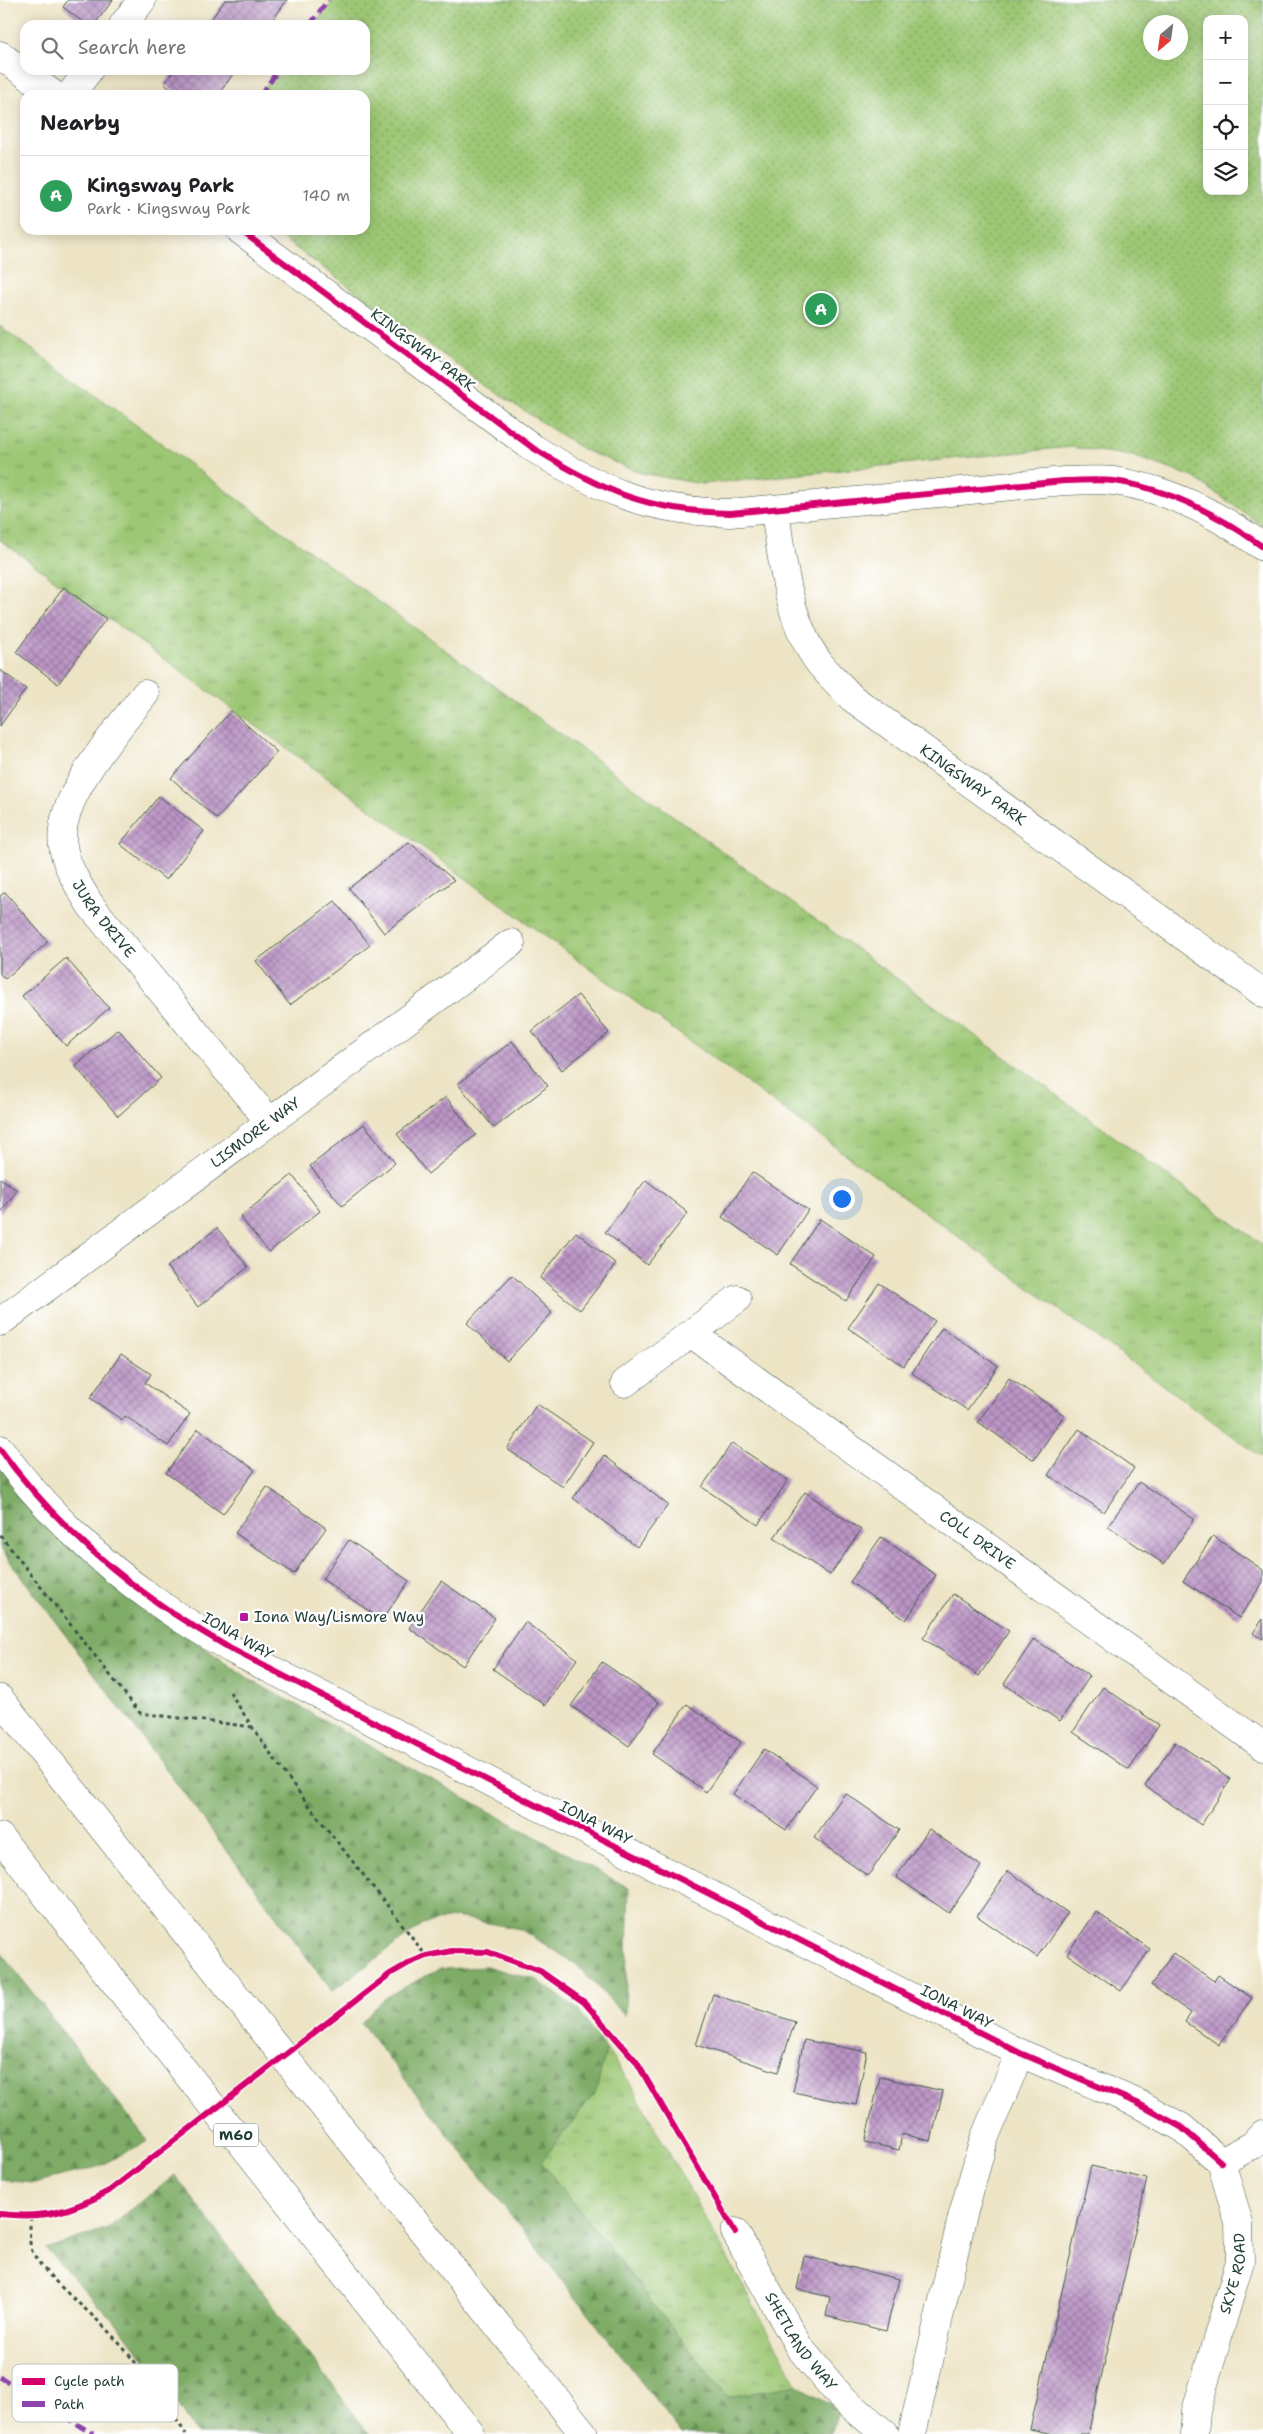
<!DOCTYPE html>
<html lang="en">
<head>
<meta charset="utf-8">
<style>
  body { margin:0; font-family:"Shantell Sans",sans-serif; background:#f6f6f6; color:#202124 }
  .controls { position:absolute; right:15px; top:15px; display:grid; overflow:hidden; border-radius:10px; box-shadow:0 2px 12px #0003 }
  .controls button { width:45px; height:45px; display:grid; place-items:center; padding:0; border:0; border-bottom:1px solid #e0e0e0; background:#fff; color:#202124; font:25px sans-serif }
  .compass { position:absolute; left:1143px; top:15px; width:45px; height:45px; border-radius:50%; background:#fff; box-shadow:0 2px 12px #0003; rotate:209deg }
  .you { position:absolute; left:841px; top:1198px; width:18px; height:18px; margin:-12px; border:4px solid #fff; border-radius:50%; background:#1a73e8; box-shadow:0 0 0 8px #1a73e833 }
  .badge { display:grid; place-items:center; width:32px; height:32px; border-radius:50%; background:#db2777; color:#fff; font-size:16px; font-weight:700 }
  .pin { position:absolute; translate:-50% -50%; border:2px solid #fff; box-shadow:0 1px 5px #0006 }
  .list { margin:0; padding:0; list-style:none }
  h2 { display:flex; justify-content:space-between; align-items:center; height:65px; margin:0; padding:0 20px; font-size:21px }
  h2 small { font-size:16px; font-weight:400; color:#757577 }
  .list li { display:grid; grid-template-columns:32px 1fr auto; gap:15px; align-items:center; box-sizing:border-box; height:80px; padding:0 20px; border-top:1px solid #e0e0e0 }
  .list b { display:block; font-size:19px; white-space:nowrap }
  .list p { margin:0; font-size:16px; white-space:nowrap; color:#757577 }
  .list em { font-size:16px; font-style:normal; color:#757577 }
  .icon { flex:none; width:28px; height:28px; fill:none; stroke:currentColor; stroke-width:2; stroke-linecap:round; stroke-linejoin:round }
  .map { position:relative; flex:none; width:1263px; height:2434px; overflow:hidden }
  .search { position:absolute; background:#fff; box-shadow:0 2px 12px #0003; left:20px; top:20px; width:350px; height:55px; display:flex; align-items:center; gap:12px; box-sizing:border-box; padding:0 18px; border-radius:15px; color:#757577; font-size:19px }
  .panel { position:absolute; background:#fff; box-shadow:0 2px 12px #0003; left:20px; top:90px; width:350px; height:145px; border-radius:15px }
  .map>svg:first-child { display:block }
  .grass { fill:url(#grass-tufts); stroke:#5e8254 }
  .forest { fill:url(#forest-firs); stroke:#4e744d }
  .park { fill:url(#park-dots); stroke:#5e8254; fill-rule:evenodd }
  .building { fill:url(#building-cross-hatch) }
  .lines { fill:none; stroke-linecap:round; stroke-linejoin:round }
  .minor-casing { stroke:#3e564a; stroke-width:29 }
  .highway-casing { stroke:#3e564a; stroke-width:29 }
  .path { stroke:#3e564a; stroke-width:3; stroke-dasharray:4 4; stroke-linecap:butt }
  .minor { stroke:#fff; stroke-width:28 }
  .highway { stroke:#fff; stroke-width:28 }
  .quiet { stroke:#8e44ad; stroke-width:5; stroke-dasharray:10 5; stroke-linecap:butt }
  .cycleway-casing { stroke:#fff; stroke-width:9 }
  .cycleway { stroke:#d6006c; stroke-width:6 }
  .poi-dot { fill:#b5179e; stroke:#fff; stroke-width:2 }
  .labels { text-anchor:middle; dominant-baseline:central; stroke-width:4.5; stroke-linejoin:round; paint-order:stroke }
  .shield { fill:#fff; stroke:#627771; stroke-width:1 }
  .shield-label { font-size:14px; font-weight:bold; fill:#1f3d34 }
  .street-label { font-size:15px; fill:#1f3d34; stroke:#fff }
  .poi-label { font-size:15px; fill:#1f3d34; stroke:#fff; text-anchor:start }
  .key { fill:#fff; stroke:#bcc5c2; stroke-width:1 }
  .key-label { font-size:14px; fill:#1f3d34 }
</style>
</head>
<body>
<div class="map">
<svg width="1263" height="2434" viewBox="0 0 1263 2434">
  <defs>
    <pattern id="grass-tufts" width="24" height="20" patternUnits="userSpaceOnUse" patternTransform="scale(1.25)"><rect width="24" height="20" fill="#9dc774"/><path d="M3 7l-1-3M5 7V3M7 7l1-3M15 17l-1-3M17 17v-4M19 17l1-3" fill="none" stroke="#7fa360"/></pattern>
    <pattern id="forest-firs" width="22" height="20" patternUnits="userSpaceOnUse" patternTransform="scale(1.25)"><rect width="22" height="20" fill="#7eac66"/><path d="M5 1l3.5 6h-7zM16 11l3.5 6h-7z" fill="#678d55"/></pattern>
    <pattern id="park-dots" width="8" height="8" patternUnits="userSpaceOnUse" patternTransform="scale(1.25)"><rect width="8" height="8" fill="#9dc774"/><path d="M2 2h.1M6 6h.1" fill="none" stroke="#7fa360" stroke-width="1.8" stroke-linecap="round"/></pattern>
    <pattern id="building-cross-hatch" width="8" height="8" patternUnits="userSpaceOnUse" patternTransform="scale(1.25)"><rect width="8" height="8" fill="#bc95c6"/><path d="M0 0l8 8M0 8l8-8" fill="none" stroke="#987ba2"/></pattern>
  </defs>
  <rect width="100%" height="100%" fill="#fff"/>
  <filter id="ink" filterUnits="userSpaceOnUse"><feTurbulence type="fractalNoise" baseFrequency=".02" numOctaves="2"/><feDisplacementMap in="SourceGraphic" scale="10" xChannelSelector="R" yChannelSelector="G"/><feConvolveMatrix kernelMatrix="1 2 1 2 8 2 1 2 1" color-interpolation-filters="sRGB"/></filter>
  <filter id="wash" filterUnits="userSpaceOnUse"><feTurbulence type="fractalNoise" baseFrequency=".0096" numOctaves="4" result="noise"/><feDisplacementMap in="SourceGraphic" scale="20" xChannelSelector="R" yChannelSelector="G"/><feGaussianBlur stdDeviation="1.12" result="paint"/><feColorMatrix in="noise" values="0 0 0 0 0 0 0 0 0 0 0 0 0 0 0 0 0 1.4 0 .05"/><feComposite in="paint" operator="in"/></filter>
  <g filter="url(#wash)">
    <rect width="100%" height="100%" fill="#ede4c5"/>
    <g class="grass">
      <path d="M0,326L1263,1245V1458L0,540Z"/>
      <path d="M606,2049L630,2083L798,2385L727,2397L541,2162L596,2091Z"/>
    </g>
    <g class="forest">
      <path d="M0,1465L160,1617L251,1680L629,1888L625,2016L576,1964L520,1929L456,1917L423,1924L332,1991L0,1548Z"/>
      <path d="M0,1951L148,2141L97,2167L34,2183L0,2180Z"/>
      <path d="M488,1967L537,1980L577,2009L606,2049L596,2091L541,2162L727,2397L798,2385L840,2410L831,2434H682L361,2023L386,1997L439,1969Z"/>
      <path d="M175,2175L369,2434H197L173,2396L123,2331L46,2249L108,2228Z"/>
    </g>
    <path class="park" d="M334,0H1263V526L1193,477L1133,456L1071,447L702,484L641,473L584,450L488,387L271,230H365V95H259L279,70H365V25H314ZM1207,19H1244V191H1207ZM1150,22H1180V52H1150Z"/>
    <g id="blocks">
      <g class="building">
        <path d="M68,0H113L94,25H87L63,7Z"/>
        <path d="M225,0H287L269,25H207Z"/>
        <path d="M174,70H236L218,95H179L164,84Z"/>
        <path d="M64,587L106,619L58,684L16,652Z"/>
        <path d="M0,670L26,689L0,726Z"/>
        <path d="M231,711L277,752L217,819L171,778Z"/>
        <path d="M159,796L204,831L166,880L120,844Z"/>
        <path d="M409,842L454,880L384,933L349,888Z"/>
        <path d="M5,892L48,942L5,979L0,974V896Z"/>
        <path d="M335,901L370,945L290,1005L256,961Z"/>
        <path d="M66,958L109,1008L66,1046L22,996Z"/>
        <path d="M578,995L609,1033L562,1070L532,1031Z"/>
        <path d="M118,1029L161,1078L118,1116L75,1066Z"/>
        <path d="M512,1041L548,1086L494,1128L458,1084Z"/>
        <path d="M446,1097L476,1135L428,1174L397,1134Z"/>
        <path d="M364,1124L395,1163L342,1206L310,1166Z"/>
        <path d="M752,1172L808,1210L778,1255L722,1217Z"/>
        <path d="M292,1175L320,1211L269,1252L240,1217Z"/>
        <path d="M0,1178L17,1190L0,1214Z"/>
        <path d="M646,1180L688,1213L647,1265L605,1232Z"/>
        <path d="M820,1219L876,1257L846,1301L790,1264Z"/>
        <path d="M217,1228L248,1267L198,1307L167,1267Z"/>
        <path d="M576,1232L616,1264L580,1310L540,1278Z"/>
        <path d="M512,1275L552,1313L507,1361L467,1323Z"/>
        <path d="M879,1283L935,1321L904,1366L848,1328Z"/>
        <path d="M942,1328L998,1366L967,1410L912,1373Z"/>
        <path d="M121,1354L151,1374L145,1383L190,1414L168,1446L125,1416L122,1420L90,1398Z"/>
        <path d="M1009,1378L1064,1415L1034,1460L978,1422Z"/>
        <path d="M537,1404L593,1442L563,1487L507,1449Z"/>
        <path d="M198,1429L255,1470L223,1514L166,1473Z"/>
        <path d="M1079,1429L1134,1468L1104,1512L1048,1475Z"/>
        <path d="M732,1443L788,1480L758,1525L702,1487Z"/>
        <path d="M605,1456L668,1505L637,1547L573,1498Z"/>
        <path d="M1139,1482L1194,1519L1164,1564L1108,1526Z"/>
        <path d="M267,1487L326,1528L294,1574L235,1533Z"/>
        <path d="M805,1492L861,1530L830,1575L774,1538Z"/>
        <path d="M1213,1536L1263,1570V1582L1239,1618L1183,1581Z"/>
        <path d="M881,1537L936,1575L906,1620L850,1582Z"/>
        <path d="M349,1540L409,1581L382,1620L322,1579Z"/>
        <path d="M441,1581L495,1618L463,1666L409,1628Z"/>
        <path d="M953,1594L1009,1631L979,1676L923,1638Z"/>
        <path d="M1263,1619V1639L1253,1633Z"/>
        <path d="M525,1622L577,1659L545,1705L493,1669Z"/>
        <path d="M1034,1639L1090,1676L1060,1721L1004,1684Z"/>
        <path d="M602,1662L659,1702L629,1746L571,1706Z"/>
        <path d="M1103,1687L1159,1725L1129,1770L1073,1732Z"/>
        <path d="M687,1704L741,1742L706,1792L652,1754Z"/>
        <path d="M1175,1742L1231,1779L1201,1825L1145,1786Z"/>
        <path d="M764,1749L817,1786L786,1830L733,1794Z"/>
        <path d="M845,1793L899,1830L868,1876L814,1838Z"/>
        <path d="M929,1829L981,1866L949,1913L896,1877Z"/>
        <path d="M1008,1871L1068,1913L1037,1957L977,1916Z"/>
        <path d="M1096,1912L1150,1949L1121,1991L1067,1954Z"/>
        <path d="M1173,1953L1214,1981L1218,1975L1252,1998L1219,2045L1185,2022L1191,2013L1151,1985Z"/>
        <path d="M713,1994L795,2022L778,2072L696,2045Z"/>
        <path d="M804,2040L867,2052L856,2105L793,2092Z"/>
        <path d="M880,2077L943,2091L931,2141L902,2134L899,2150L865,2142Z"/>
        <path d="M1091,2166L1147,2179L1088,2434H1053L1030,2429Z"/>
        <path d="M804,2256L899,2279L886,2331L826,2316L830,2297L797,2289Z"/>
      </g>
    </g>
  </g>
  <g filter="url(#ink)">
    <use href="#blocks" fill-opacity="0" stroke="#3e564a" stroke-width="1"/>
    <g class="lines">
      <g class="minor-casing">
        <g id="minor">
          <path d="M123,25L142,0"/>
          <path d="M0,55L54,95"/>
          <path d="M70,95L89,70"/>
          <path d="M240,230L533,448C603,491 646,511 730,513L1064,481C1080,481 1097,479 1114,481C1170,489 1218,514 1263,547"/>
          <path id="s1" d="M775,510C782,561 788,622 820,664C830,676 842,687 852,698L1263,993"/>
          <path id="s2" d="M145,694C118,729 55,799 63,846C66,867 80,888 91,906L269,1121"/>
          <path id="s3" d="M0,1322L511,943"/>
          <path id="s4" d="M692,1334L1263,1746"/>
          <path d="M625,1383L737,1299"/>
          <path d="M0,1449C40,1505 97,1560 154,1600C178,1618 205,1633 231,1649L1020,2053L1137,2103L1181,2127L1221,2162"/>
          <path d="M1221,2162L1253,2145L1263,2134"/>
          <path id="s5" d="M735,2232L799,2347L841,2397L885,2434"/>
          <path d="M912,2434L963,2214L984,2139L1020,2053"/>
          <path id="s6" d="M1194,2434L1196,2411L1240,2261L1239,2223L1221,2162"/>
        </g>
      </g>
      <g class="highway-casing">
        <g id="highway">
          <path d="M0,1699L584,2434"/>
          <path d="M0,1837L471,2434"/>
        </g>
      </g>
      <g class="path">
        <path d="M0,1535L140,1713L252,1727"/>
        <path d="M230,1692C287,1786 361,1868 426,1956"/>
        <path d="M31,2217C30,2228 28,2240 32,2251C43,2276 88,2309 108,2331C138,2362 162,2399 186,2434"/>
      </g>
      <use href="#minor" class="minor"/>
      <use href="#highway" class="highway"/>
      <g class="quiet">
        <path d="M310,25L328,0"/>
        <path d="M261,95L278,70"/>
        <path d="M0,2377L93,2434"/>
      </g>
      <g class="cycleway-casing">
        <g id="cycleway">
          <path d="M240,230L533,448C603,491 646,511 730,513L1064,481C1080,481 1097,479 1114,481C1170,489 1218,514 1263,547"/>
          <path d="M0,1449C40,1505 97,1560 154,1600C178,1618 205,1633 231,1649L1020,2053L1137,2103L1181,2127L1221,2162"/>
          <path d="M0,2214C44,2219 70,2212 109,2191L390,1974L409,1963L426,1956L452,1951L488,1952L540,1971L584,2002L636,2061L735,2232"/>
        </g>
      </g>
      <use href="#cycleway" class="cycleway"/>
    </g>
  </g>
  <rect class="poi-dot" x="239" y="1612" width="10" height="10" rx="2.5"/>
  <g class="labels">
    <rect class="shield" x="213.5" y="2123.5" width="45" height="23" rx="4"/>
    <g class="shield-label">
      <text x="236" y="2135">M60</text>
    </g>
    <g class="street-label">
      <text transform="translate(423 350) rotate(37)">KINGSWAY PARK</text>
      <text stroke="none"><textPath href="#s1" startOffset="358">KINGSWAY PARK</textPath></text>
      <text stroke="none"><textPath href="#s2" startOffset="261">JURA DRIVE</textPath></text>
      <text stroke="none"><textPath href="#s3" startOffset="318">LISMORE WAY</textPath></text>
      <text stroke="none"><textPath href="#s4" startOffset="352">COLL DRIVE</textPath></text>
      <text transform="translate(238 1636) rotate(30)">IONA WAY</text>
      <text transform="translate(596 1823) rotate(27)">IONA WAY</text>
      <text transform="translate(957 2007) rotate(27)">IONA WAY</text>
      <text stroke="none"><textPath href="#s6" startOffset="166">SKYE ROAD</textPath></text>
      <text stroke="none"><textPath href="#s5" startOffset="128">SHETLAND WAY</textPath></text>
    </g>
    <g class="poi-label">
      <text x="254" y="1617">Iona Way/Lismore Way</text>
    </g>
  </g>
  <rect x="12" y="2364" width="166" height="58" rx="8" class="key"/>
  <rect x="22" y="2378" width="23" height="7" fill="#d6006c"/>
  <rect x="22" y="2401" width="23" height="6" fill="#8e44ad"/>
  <g class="key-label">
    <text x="54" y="2386">Cycle path</text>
    <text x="54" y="2409">Path</text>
  </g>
</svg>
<div class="controls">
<button>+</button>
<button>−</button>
<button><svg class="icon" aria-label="locate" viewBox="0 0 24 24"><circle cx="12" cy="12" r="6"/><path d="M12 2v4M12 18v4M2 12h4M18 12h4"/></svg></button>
<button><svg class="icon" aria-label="layers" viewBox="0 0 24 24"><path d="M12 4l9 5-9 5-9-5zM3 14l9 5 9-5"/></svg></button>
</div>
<svg class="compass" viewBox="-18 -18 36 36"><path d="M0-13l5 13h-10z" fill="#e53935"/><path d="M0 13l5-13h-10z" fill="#757577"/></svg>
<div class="you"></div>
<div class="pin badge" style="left:821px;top:309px;background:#2e9e5b">A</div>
<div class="search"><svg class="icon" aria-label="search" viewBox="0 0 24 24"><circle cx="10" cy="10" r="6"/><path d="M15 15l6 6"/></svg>Search here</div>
<section class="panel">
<h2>Nearby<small></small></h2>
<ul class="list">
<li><span class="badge" style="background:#2e9e5b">A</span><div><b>Kingsway Park</b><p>Park · Kingsway Park</p></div><em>140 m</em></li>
</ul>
</section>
</div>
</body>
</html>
